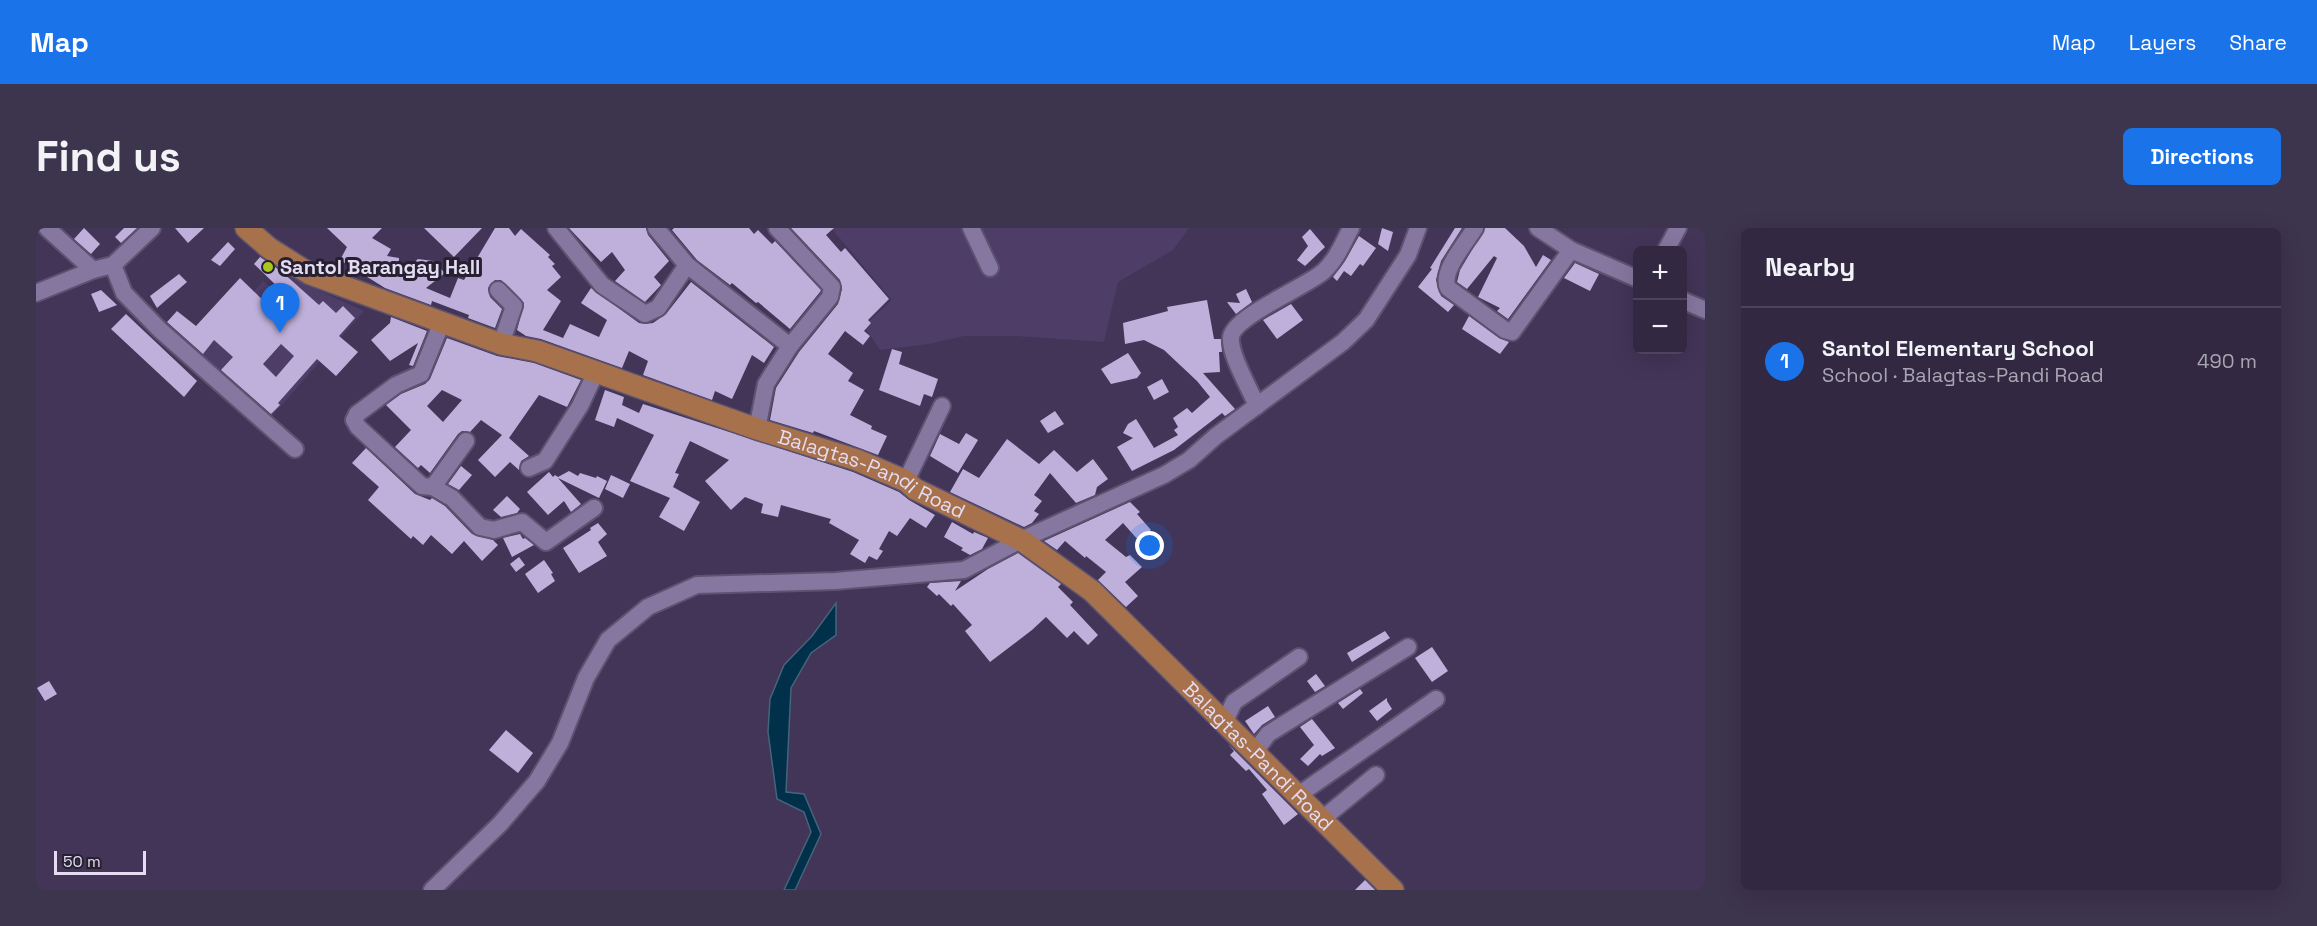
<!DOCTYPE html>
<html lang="en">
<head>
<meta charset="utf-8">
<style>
  body { margin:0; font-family:"Space Grotesk",sans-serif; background:#3d344d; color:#f1f3f6 }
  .controls { position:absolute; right:18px; top:18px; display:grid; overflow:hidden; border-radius:9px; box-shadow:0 6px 24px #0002 }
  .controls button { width:54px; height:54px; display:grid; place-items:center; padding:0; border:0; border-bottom:2px solid #4d445b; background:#322842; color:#f1f3f6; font:30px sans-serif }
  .scale { position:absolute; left:18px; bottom:15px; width:92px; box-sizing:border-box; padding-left:6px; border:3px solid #e3dcf2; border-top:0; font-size:16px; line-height:21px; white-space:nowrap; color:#e3dcf2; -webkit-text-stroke:4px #262030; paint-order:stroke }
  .you { position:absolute; left:1114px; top:318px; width:21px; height:21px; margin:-15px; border:4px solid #fff; border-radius:50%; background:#1a73e8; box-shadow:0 0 0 9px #1a73e833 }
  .badge { display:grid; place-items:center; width:39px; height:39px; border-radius:50%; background:#1a73e8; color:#fff; font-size:20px; font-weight:700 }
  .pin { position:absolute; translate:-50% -50px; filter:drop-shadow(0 2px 3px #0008) }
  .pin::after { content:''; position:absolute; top:32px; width:21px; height:18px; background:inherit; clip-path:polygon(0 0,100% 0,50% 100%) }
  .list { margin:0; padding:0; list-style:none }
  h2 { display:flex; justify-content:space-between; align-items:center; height:78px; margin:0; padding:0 24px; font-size:26px }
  h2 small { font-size:20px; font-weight:400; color:#a8a6b2 }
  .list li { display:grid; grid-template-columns:39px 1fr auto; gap:18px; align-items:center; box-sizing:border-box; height:108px; padding:0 24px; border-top:2px solid #4d445b }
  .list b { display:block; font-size:22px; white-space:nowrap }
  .list p { margin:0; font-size:20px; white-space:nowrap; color:#a8a6b2 }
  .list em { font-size:20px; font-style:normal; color:#a8a6b2 }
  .map { position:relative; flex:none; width:1669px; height:662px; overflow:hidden; border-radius:9px }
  header { display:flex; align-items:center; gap:36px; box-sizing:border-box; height:84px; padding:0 30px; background:#1a73e8; color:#fff }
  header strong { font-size:28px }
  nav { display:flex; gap:33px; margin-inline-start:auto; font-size:21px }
  .intro { display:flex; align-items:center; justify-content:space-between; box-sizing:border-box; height:144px; padding:0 36px }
  h1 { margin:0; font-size:42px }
  .button { padding:15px 27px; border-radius:9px; background:#1a73e8; color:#fff; font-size:21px; font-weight:700 }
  main { display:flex; gap:36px; padding:0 36px }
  aside { flex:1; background:#322842; border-radius:9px; box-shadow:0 6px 24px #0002 }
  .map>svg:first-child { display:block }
  .built { fill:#4d3d67 }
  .water { fill:#01304a; stroke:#45647c; stroke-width:1.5 }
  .building { fill:#bfb0db; fill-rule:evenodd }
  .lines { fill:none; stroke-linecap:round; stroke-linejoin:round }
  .minor-casing { stroke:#5d5270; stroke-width:20 }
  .major-casing { stroke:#5d5270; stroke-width:24 }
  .minor { stroke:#85779f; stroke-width:16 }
  .major { stroke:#a7714c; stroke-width:21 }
  .poi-dot { fill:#a9c71b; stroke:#262030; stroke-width:2 }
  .labels { text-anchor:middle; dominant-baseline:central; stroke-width:6; stroke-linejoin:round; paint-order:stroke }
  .poi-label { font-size:20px; font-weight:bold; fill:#e3dcf2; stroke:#262030; text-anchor:start }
  .street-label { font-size:20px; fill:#e3dcf2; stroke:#262030 }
</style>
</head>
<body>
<header>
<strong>Map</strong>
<nav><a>Map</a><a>Layers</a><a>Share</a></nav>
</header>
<div class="intro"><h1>Find us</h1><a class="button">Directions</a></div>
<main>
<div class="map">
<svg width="1669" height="662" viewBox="0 0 1669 662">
  <rect width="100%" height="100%" fill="#423558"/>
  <g class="built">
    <path d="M795,0H1153L1137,22L1082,54L1068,114L980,108H928L893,116L844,122L828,98L856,72Z"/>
    <path d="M251,44L284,63L328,83L231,194L159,128L227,53L235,59Z"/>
  </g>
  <path class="water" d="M800,375V407L775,425L755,460L750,564L768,566L785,606L759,662H748L775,604L768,584L741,571L732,504L734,471L748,437L776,408Z"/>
  <g class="building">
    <path d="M48,0L64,16L55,26L38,11Z"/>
    <path d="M88,0H101L85,15L79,9Z"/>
    <path d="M139,0H168L152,15Z"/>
    <path d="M291,0H346L336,10L355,21L351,28L363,30L362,48L382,31L397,33L409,45L390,60L414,70L422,50L428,52L459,0H473L479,8L485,1L514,27L512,29L519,36L516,38L525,49L511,62L525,73L507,102L527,110L534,96L563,109L571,92L545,75L555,60L603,95L609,96L617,95L630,86L655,54L738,119L728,135L716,127L696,171L679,163L676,172L607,147L612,133L593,123L586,140L505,111L490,108L481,102L488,75L465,52H459L452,60L454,69L466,81L459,100L432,90L433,87L396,73L395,77L349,60L304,32L311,19Z"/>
    <path d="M388,0H446L418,29Z"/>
    <path d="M533,0H610L612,7L633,33L618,49L625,57L609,74L579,53L589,42L576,24L565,34Z"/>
    <path d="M638,0H713L718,6L722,2L736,16L739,13L785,62L784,64L754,101L722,74L720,75L696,55L694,57L661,32L636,2Z"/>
    <path d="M755,0H798L790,7L805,24L809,20L853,71L832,92L835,95L828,103L834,108L827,117L809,103L792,126L817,145L812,153L828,162L814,187L836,198L835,201L851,208L842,227L778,203L777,205L734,192L740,160L763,124L802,76L806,61L804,52Z"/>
    <path d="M1346,0L1357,4L1352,23L1342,16Z"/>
    <path d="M1419,0H1426L1405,33L1400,52L1405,68L1418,77L1412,84L1382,59L1396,41L1394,40Z"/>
    <path d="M1449,0H1469L1488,18L1500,39L1507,27L1515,32L1472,91L1461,83L1464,80L1442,69L1461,30L1458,28L1431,61L1421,54L1424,42Z"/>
    <path d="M1274,1L1289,19L1269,38L1261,32L1272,18L1266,9Z"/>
    <path d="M1323,8L1340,20L1327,38L1324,36L1315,48L1308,43L1301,53L1297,49L1309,33Z"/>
    <path d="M192,14L199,21L184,38L175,32Z"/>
    <path d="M224,29L245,43L283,77L287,73L300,85L307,78L319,90L303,108L322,124L300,148L281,131L242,175L244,177L235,186L185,142L197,129L178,112L167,126L131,94L141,83L160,98L204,50L231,76L244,61L218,36ZM245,116L258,128L240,149L227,136Z"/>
    <path d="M1539,35L1563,46L1554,63L1528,50Z"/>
    <path d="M143,46L151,54L121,80L114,68Z"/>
    <path d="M1210,61L1216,74L1200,86L1191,74L1204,75L1200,66Z"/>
    <path d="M65,62L81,77L63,84L55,66Z"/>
    <path d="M1171,72L1178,111H1185L1186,124H1183L1184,144L1167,145L1199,181L1189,188L1186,185L1138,222L1096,243L1081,219L1097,210L1087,205L1092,196L1100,191L1118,220L1142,207L1138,202L1142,199L1137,190L1151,180L1156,185L1174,169L1161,153L1128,122L1108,112L1089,116L1087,95L1132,83L1131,79Z"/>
    <path d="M1255,76L1267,92L1241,111L1227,92Z"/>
    <path d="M90,86L161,153L148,169L75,101Z"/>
    <path d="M1433,88L1463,110L1473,114L1464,126L1426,101Z"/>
    <path d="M355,89L391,103L377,138L373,137L382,115L354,133L335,112L354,95Z"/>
    <path d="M411,110L461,128L498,135L545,152L531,179L503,167L473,210L493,228L485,233L483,242L474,234L459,249L442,232L466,207L445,192L434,204L426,203L422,206L394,245L385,237L382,240L359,219L375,202L350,177L365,166L389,156L394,151ZM406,162L426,172L407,194L391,178Z"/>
    <path d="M856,121L866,124L863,136L902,151L896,169L888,166L884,178L843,162Z"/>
    <path d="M1092,125L1105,145L1101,150L1075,156L1065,141Z"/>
    <path d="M1126,151L1133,164L1118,172L1111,159Z"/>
    <path d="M569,162L588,169L586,177L603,185L607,176L817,244L863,264L873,272L899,287L890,300L874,290L861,308L853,303L843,321L847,323L841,332L833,328L829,335L814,326L823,312L793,295L795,291L745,277L742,289L725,285L727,276L709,269L695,282L669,253L693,232L654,213L639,245L643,246L637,259L664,274L648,303L623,289L634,270L594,253L618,207L581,190L578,199L559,192Z"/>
    <path d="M1019,183L1028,196L1012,205L1004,193Z"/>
    <path d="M930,205L942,212L922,245L894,228L904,206L923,216Z"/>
    <path d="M971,211L1003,236L1018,222L1041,244L1057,231L1072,251L1061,259L1059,267L1040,275L1014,245L998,267L1006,273L998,283L1003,286L996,295L988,299L914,264L927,241L943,250Z"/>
    <path d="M330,220L379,266L394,272L396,270L409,278L436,306L457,312L462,317L446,333L428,313L416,326L395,307L387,317L377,308L375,311L332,272L343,259L316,235Z"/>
    <path d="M425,238L436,247L423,262L412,256Z"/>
    <path d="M533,243L542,248L544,245L560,250L561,248L571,253L563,270L522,250L545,276L535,284L528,273L512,287L491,264L513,244L517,249L519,247L522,249Z"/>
    <path d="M575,247L594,256L587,270L569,261Z"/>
    <path d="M471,268L484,281L481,285L465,289L457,282Z"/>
    <path d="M1094,274L1104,284L1101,286L1115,302L1103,313L1087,295L1069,312L1090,329L1094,327L1106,339L1089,354L1102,368L1090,379L1062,352L1070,344L1050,328L1049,330L1029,313L1021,322L1008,313Z"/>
    <path d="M916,294L937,306L938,304L952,310L946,321L934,327L925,322L927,320L908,309Z"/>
    <path d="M562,295L571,306L562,314L571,328L543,345L527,320L555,302L554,300Z"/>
    <path d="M484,306L487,311L489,310L498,317L476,329L467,310Z"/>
    <path d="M982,325L1025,356L1022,359L1037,374L1034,377L1062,407L1052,417L1038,403L1031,410L1010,389L996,402L954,434L929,403L936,397L917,376L915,378L903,366L901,368L891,359L894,355L925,353L919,363L952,341Z"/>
    <path d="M483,329L489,337L480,344L474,336Z"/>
    <path d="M508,332L517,345L515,346L519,353L502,365L489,346Z"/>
    <path d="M1349,403L1354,410L1316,434L1311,425Z"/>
    <path d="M1396,419L1412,443L1396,454L1379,430Z"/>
    <path d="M1280,446L1289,458L1279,464L1271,453Z"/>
    <path d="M13,453L21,466L9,473L1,460Z"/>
    <path d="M1324,461L1327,465L1307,481L1302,475Z"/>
    <path d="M1351,470V473L1356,481L1341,493L1333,483Z"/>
    <path d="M1232,478L1239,489L1226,497L1218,506L1209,493Z"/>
    <path d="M1276,491L1299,520L1286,528L1284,526L1272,538L1264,531L1278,517L1264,499Z"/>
    <path d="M470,502L497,525L482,545L453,522Z"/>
    <path d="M1192,516L1262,586L1248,597L1226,566L1231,562L1213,541L1210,543L1194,527L1198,523Z"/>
    <path d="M1329,652L1339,662H1319Z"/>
  </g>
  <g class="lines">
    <g class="minor-casing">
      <g id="minor">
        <path d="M11,0L57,42"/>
        <path d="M520,0L566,57L609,86L622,80L651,37"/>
        <path d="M620,0L651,37L754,118"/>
        <path d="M935,0L954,40"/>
        <path d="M1439,0C1430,15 1404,44 1412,60L1469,102L1476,104L1535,22"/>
        <path d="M1502,0L1535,22L1602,51"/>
        <path d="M1630,22L1642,0"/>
        <path d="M77,37L88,65L124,102L259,221"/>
        <path d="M462,62L478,78L465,116"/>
        <path d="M0,65L57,42L77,37L116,0"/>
        <path d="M1646,72L1669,82"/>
        <path d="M406,94L385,146L360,157L321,186L318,192L322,199L386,258L397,259L416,270L444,299L458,302L486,294L510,314L558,280"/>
        <path d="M1221,178C1214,161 1193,126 1195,109C1198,88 1272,58 1288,43C1301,31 1307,15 1315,0"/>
        <path d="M721,201L730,156L754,118L794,69L796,59L741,0"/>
        <path d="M493,240L509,233L544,178L560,144"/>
        <path d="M870,253L906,178"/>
        <path d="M397,259L430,213"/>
        <path d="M1188,495L1198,474L1263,429"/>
        <path d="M1218,525L1232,506L1372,419"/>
        <path d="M1261,568L1400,471"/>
        <path d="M1285,592L1340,547"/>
        <path d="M396,662L464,596L501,553L524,515L550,450L572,412L612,379L661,357L800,353L928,342L985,312L1128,247L1153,232L1180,208L1307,114L1330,92L1372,27L1382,0"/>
      </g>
    </g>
    <g class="major-casing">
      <g id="major">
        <path id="s1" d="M210,0L233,20L274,46L465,116L501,123L721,201L821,232L870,253L879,261L985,312L1056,363L1357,662"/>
      </g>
    </g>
    <use href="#minor" class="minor"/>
    <use href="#major" class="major"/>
  </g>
  <circle class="poi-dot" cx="232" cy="39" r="6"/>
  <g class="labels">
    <g class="poi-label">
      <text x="244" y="39">Santol Barangay Hall</text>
    </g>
    <g class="street-label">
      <text stroke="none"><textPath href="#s1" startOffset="676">Balagtas-Pandi Road</textPath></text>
      <text stroke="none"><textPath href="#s1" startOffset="1162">Balagtas-Pandi Road</textPath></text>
    </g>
  </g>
</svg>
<div class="controls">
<button>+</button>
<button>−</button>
</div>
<div class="scale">50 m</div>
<div class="you"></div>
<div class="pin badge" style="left:244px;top:105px">1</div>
</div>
<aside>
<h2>Nearby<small></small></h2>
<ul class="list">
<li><span class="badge">1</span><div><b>Santol Elementary School</b><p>School · Balagtas-Pandi Road</p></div><em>490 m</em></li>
</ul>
</aside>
</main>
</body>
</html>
